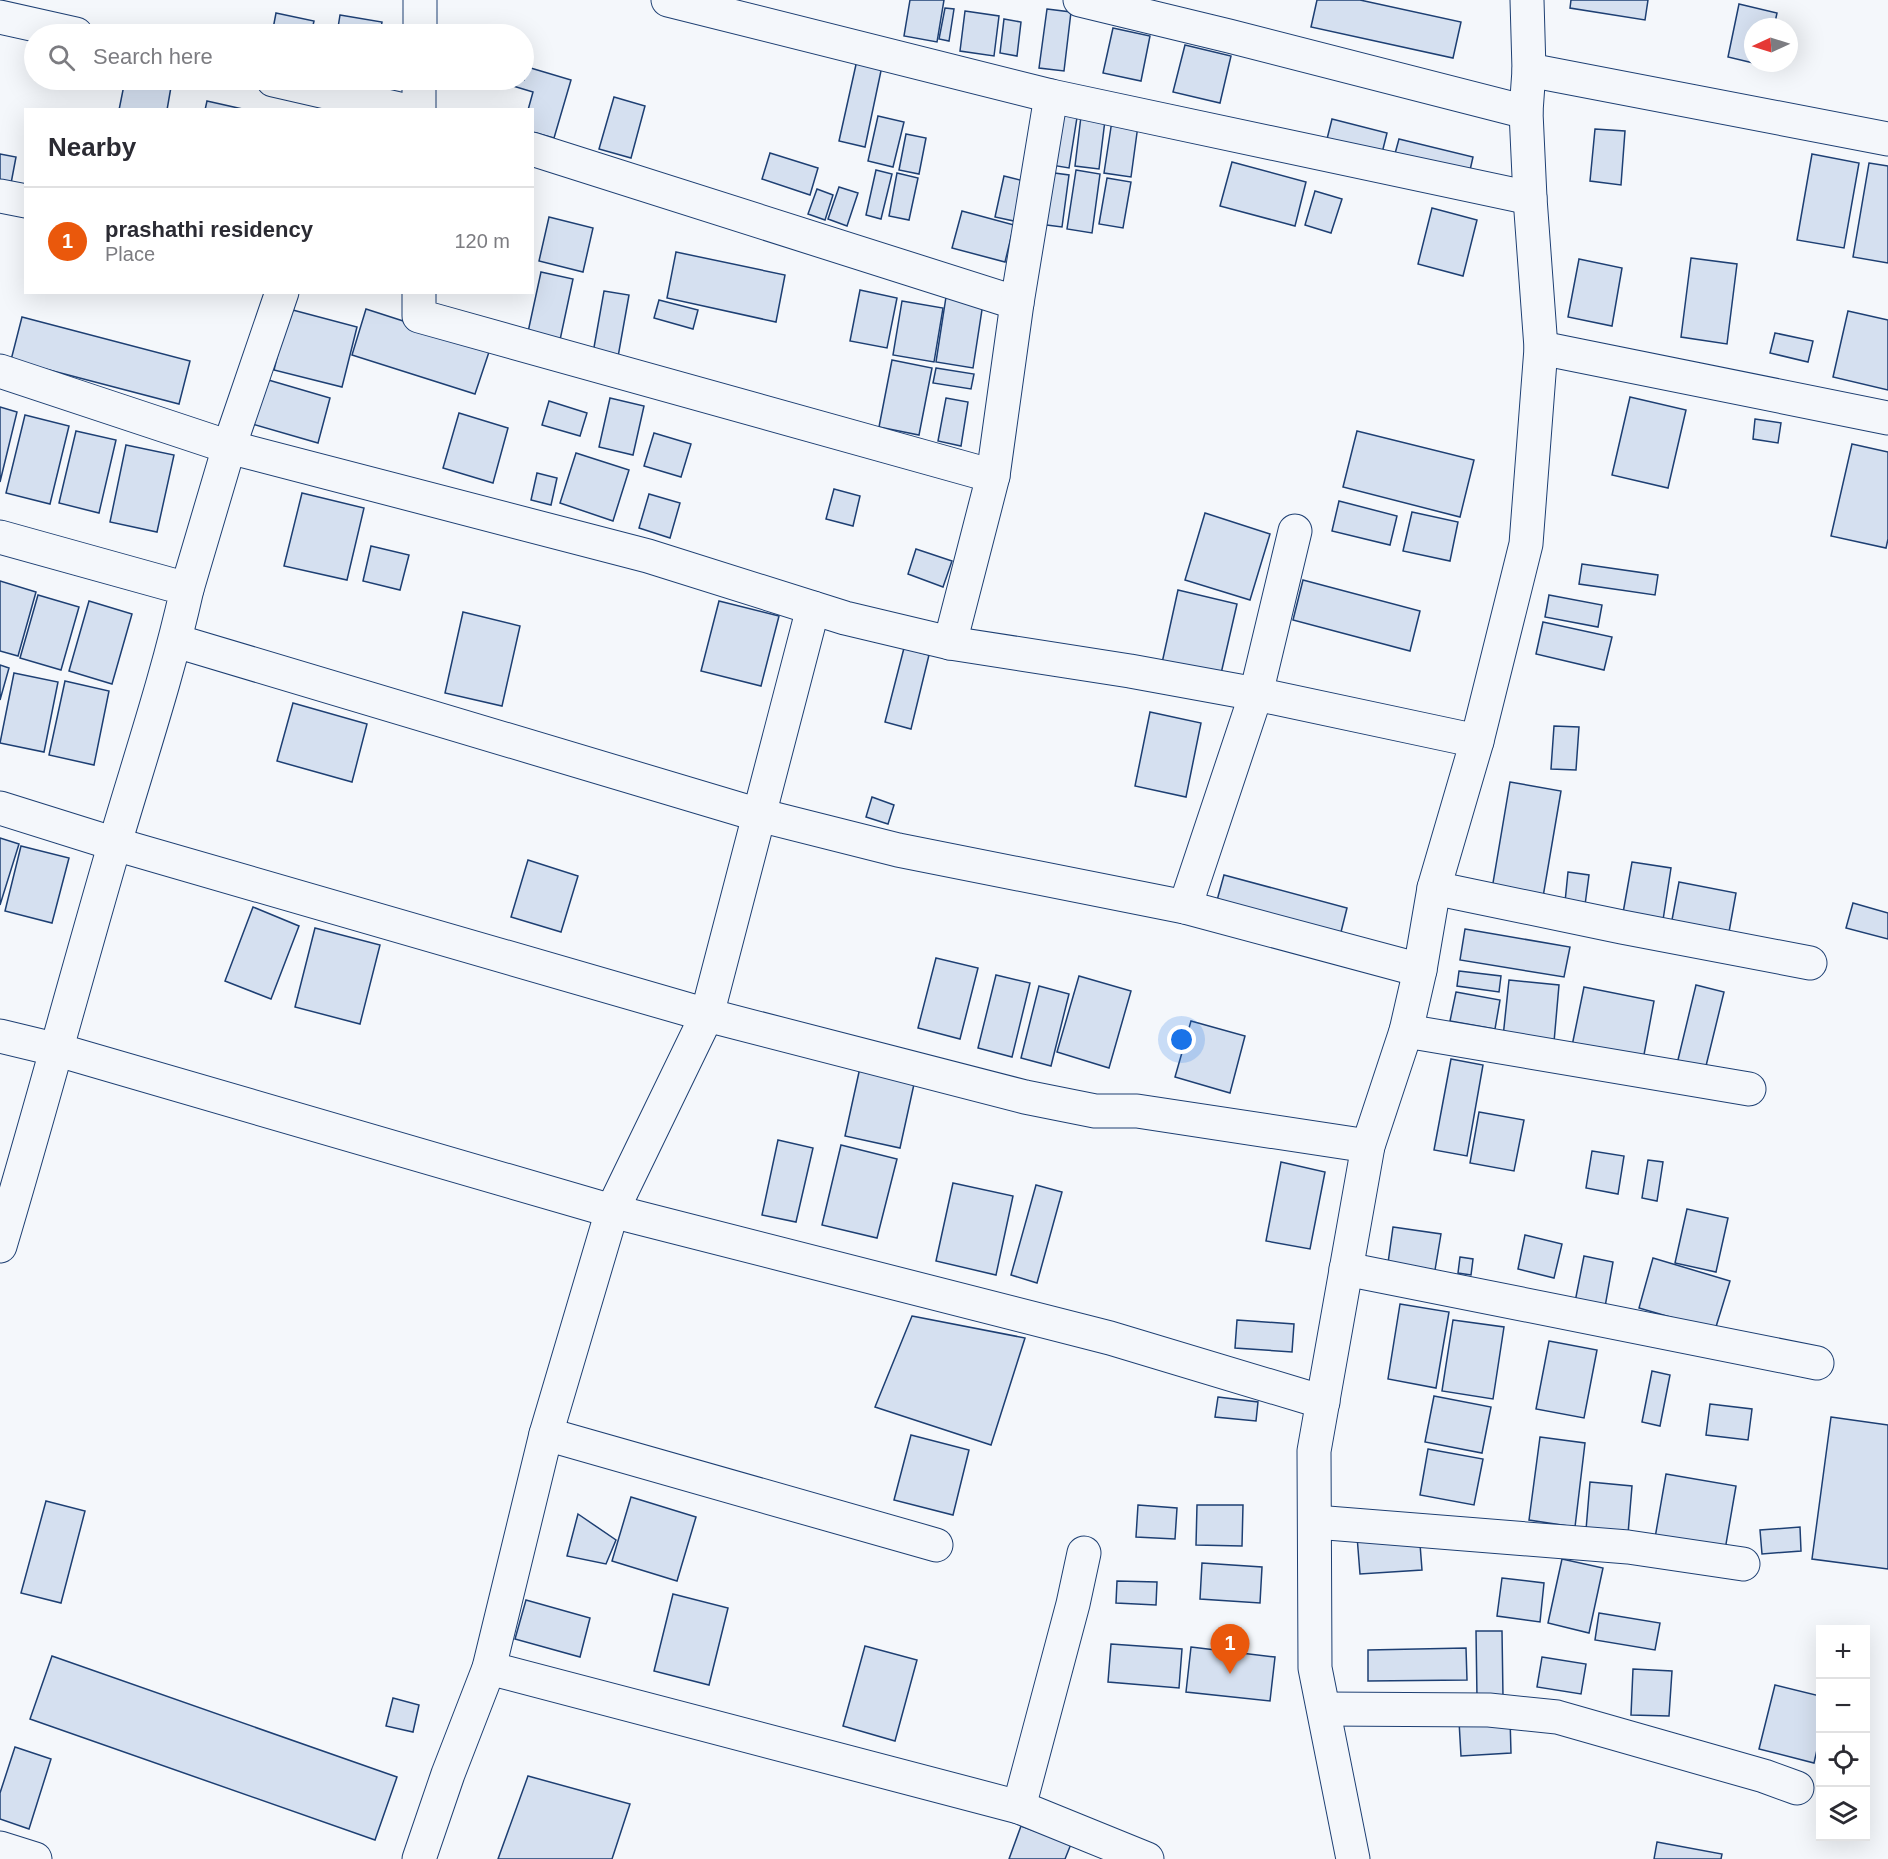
<!DOCTYPE html>
<html lang="en">
<head>
<meta charset="utf-8">
<style>
  body { margin:0; font-family:Arial,sans-serif; background:#f7f7f7; color:#2b2b33 }
  .controls { position:absolute; right:18px; bottom:18px; display:grid; overflow:hidden; border-radius:0px; box-shadow:0 6px 24px #0002 }
  .controls button { width:54px; height:54px; display:grid; place-items:center; padding:0; border:0; border-bottom:2px solid #e1e1e2; background:#fff; color:#2b2b33; font:30px sans-serif }
  .compass { position:absolute; left:1744px; top:18px; width:54px; height:54px; border-radius:50%; background:#fff; box-shadow:0 6px 24px #0002; rotate:266deg }
  .you { position:absolute; left:1182px; top:1040px; width:21px; height:21px; margin:-15px; border:4px solid #fff; border-radius:50%; background:#1a73e8; box-shadow:0 0 0 9px #1a73e833 }
  .badge { display:grid; place-items:center; width:39px; height:39px; border-radius:50%; background:#ea580c; color:#fff; font-size:20px; font-weight:700 }
  .pin { position:absolute; translate:-50% -50px; filter:drop-shadow(0 2px 3px #0008) }
  .pin::after { content:''; position:absolute; top:32px; width:21px; height:18px; background:inherit; clip-path:polygon(0 0,100% 0,50% 100%) }
  .list { margin:0; padding:0; list-style:none }
  h2 { display:flex; justify-content:space-between; align-items:center; height:78px; margin:0; padding:0 24px; font-size:26px }
  h2 small { font-size:20px; font-weight:400; color:#7c7c81 }
  .list li { display:grid; grid-template-columns:39px 1fr auto; gap:18px; align-items:center; box-sizing:border-box; height:108px; padding:0 24px; border-top:2px solid #e1e1e2 }
  .list b { display:block; font-size:22px; white-space:nowrap }
  .list p { margin:0; font-size:20px; white-space:nowrap; color:#7c7c81 }
  .list em { font-size:20px; font-style:normal; color:#7c7c81 }
  .icon { flex:none; width:33px; height:33px; fill:none; stroke:currentColor; stroke-width:2; stroke-linecap:round; stroke-linejoin:round }
  .map { position:relative; flex:none; width:1888px; height:1859px; overflow:hidden }
  .search { position:absolute; background:#fff; box-shadow:0 6px 24px #0002; left:24px; top:24px; width:510px; height:66px; display:flex; align-items:center; gap:15px; box-sizing:border-box; padding:0 21px; border-radius:33px; color:#7c7c81; font-size:22px }
  .panel { position:absolute; background:#fff; box-shadow:0 6px 24px #0002; left:24px; top:108px; width:510px; height:186px; border-radius:0px }
  .map>svg:first-child { display:block }
  .building { fill:#d5e0f0; stroke:#1d3f73; stroke-width:1.5 }
  .lines { fill:none; stroke-linecap:round; stroke-linejoin:round }
  .minor-casing { stroke:#1d3f73; stroke-width:35 }
  .tertiary-casing { stroke:#1d3f73; stroke-width:35 }
  .minor { stroke:#f4f7fb; stroke-width:33 }
  .tertiary { stroke:#f4f7fb; stroke-width:33 }
</style>
</head>
<body>
<div class="map">
<svg width="1888" height="1859" viewBox="0 0 1888 1859">
  <rect width="100%" height="100%" fill="#f4f7fb"/>
  <g class="building">
    <path d="M910,0H944L937,42L904,36Z"/>
    <path d="M1317,0H1360L1461,22L1453,58L1311,27Z"/>
    <path d="M1571,0H1648L1645,20L1570,8Z"/>
    <path d="M1739,4L1777,13L1774,27H1753V63H1766V66L1728,57Z"/>
    <path d="M945,8L954,9L949,41L939,39Z"/>
    <path d="M1047,9L1071,12L1064,71L1039,68Z"/>
    <path d="M965,11L999,16L994,56L960,51Z"/>
    <path d="M276,13L314,21L311,34H272Z"/>
    <path d="M340,15L382,22L380,34H337Z"/>
    <path d="M1004,19L1021,22L1017,56L1000,53Z"/>
    <path d="M1113,28L1150,36L1141,81L1103,73Z"/>
    <path d="M1185,45L1231,56L1220,103L1173,92Z"/>
    <path d="M857,60L882,66L865,147L839,141Z"/>
    <path d="M524,66L571,80L554,138L532,132V110H528L533,92L513,86L515,80H524Z"/>
    <path d="M125,80H135L171,87L167,110H119Z"/>
    <path d="M614,97L645,106L631,158L599,149Z"/>
    <path d="M207,101L247,110H205Z"/>
    <path d="M1060,108L1078,111L1069,168L1051,165Z"/>
    <path d="M1082,108L1106,112L1099,169L1075,166Z"/>
    <path d="M1113,114L1139,118L1131,177L1104,173Z"/>
    <path d="M878,116L904,122L893,167L868,161Z"/>
    <path d="M1332,119L1387,133L1381,157L1326,143Z"/>
    <path d="M1595,129L1625,131L1621,185L1590,181Z"/>
    <path d="M906,134L926,138L919,174L899,170Z"/>
    <path d="M1399,139L1473,157L1468,179L1393,161Z"/>
    <path d="M770,153L818,168L810,195L762,179Z"/>
    <path d="M0,154L16,157L9,194L0,192Z"/>
    <path d="M1812,154L1859,163L1844,248L1797,240Z"/>
    <path d="M1232,162L1306,182L1295,226L1220,206Z"/>
    <path d="M1869,163L1888,166V263L1853,257Z"/>
    <path d="M876,170L892,174L881,219L866,215Z"/>
    <path d="M1076,170L1100,174L1092,233L1067,229Z"/>
    <path d="M1047,172L1069,175L1062,227L1039,224Z"/>
    <path d="M897,173L918,178L909,220L889,216Z"/>
    <path d="M1004,176L1024,181L1014,221L995,217Z"/>
    <path d="M1107,178L1131,182L1123,228L1099,224Z"/>
    <path d="M839,187L858,193L847,226L828,219Z"/>
    <path d="M817,189L833,195L825,220L808,214Z"/>
    <path d="M1315,191L1342,199L1331,233L1305,225Z"/>
    <path d="M1432,208L1477,220L1463,276L1418,264Z"/>
    <path d="M962,211L1014,225L1005,262L952,248Z"/>
    <path d="M549,217L593,228L583,272L539,261Z"/>
    <path d="M676,252L785,275L776,322L667,298Z"/>
    <path d="M1691,258L1737,264L1727,344L1681,337Z"/>
    <path d="M1579,259L1622,268L1612,326L1568,317Z"/>
    <path d="M541,272L573,279L560,340L528,332Z"/>
    <path d="M860,290L897,298L887,348L850,341Z"/>
    <path d="M604,291L629,295L618,357L593,353Z"/>
    <path d="M946,297L983,303L973,368L936,362Z"/>
    <path d="M659,300L698,310L693,329L654,318Z"/>
    <path d="M902,301L943,308L934,362L893,355Z"/>
    <path d="M289,309L357,327L342,387L274,370Z"/>
    <path d="M366,309L490,349L475,394L352,355Z"/>
    <path d="M1848,311L1888,320V390L1833,377Z"/>
    <path d="M22,317L190,361L179,404L11,360Z"/>
    <path d="M1775,333L1813,341L1808,362L1770,353Z"/>
    <path d="M892,360L932,368L919,435L879,427Z"/>
    <path d="M936,368L974,374L971,389L933,383Z"/>
    <path d="M265,379L330,398L318,443L252,424Z"/>
    <path d="M1630,397L1686,410L1668,488L1612,475Z"/>
    <path d="M610,398L644,406L633,455L599,447Z"/>
    <path d="M946,398L968,402L961,446L938,441Z"/>
    <path d="M549,401L587,413L580,436L542,425Z"/>
    <path d="M0,407L17,412L0,482Z"/>
    <path d="M459,413L508,428L493,483L443,468Z"/>
    <path d="M25,415L69,426L50,504L6,493Z"/>
    <path d="M1755,419L1781,423L1778,443L1753,439Z"/>
    <path d="M76,431L116,440L99,513L59,503Z"/>
    <path d="M1357,431L1474,460L1460,517L1343,487Z"/>
    <path d="M654,433L691,444L681,477L644,466Z"/>
    <path d="M1852,444L1888,452V539L1886,548L1831,536Z"/>
    <path d="M126,445L174,455L157,532L110,522Z"/>
    <path d="M576,453L629,470L613,521L560,503Z"/>
    <path d="M537,473L557,478L551,505L531,500Z"/>
    <path d="M834,489L860,496L853,526L826,519Z"/>
    <path d="M302,493L364,508L347,580L284,566Z"/>
    <path d="M649,494L680,503L670,538L639,528Z"/>
    <path d="M1339,501L1397,516L1390,545L1332,531Z"/>
    <path d="M1412,512L1458,522L1450,561L1403,551Z"/>
    <path d="M1205,513L1270,534L1250,600L1185,580Z"/>
    <path d="M371,546L409,555L400,590L363,581Z"/>
    <path d="M916,549L952,561L943,587L908,574Z"/>
    <path d="M1582,564L1658,575L1655,595L1579,584Z"/>
    <path d="M1303,580L1420,611L1410,651L1293,620Z"/>
    <path d="M0,581L36,592L18,656L0,651Z"/>
    <path d="M1178,590L1237,604L1220,678L1162,663Z"/>
    <path d="M38,595L79,607L61,670L20,658Z"/>
    <path d="M1549,595L1602,605L1598,627L1545,617Z"/>
    <path d="M89,601L132,614L112,684L69,671Z"/>
    <path d="M719,601L779,616L761,686L701,671Z"/>
    <path d="M463,612L520,626L502,706L445,693Z"/>
    <path d="M1543,622L1612,637L1604,670L1536,654Z"/>
    <path d="M904,648L929,655L911,729L885,722Z"/>
    <path d="M0,665L9,668L0,700Z"/>
    <path d="M14,673L58,682L44,752L0,743Z"/>
    <path d="M65,681L109,691L94,765L49,755Z"/>
    <path d="M293,703L367,724L352,782L277,761Z"/>
    <path d="M1150,712L1201,723L1186,797L1135,786Z"/>
    <path d="M1554,726L1579,727L1576,770L1551,769Z"/>
    <path d="M1510,782L1561,791L1543,897L1492,889Z"/>
    <path d="M872,797L894,805L888,824L866,817Z"/>
    <path d="M0,838L19,844L0,905Z"/>
    <path d="M21,846L69,858L52,923L5,911Z"/>
    <path d="M528,860L578,876L561,932L511,917Z"/>
    <path d="M1632,862L1671,868L1663,920L1623,913Z"/>
    <path d="M1568,872L1589,875L1585,905L1565,902Z"/>
    <path d="M1224,875L1347,908L1340,936L1216,904Z"/>
    <path d="M1679,882L1736,893L1729,932L1672,920Z"/>
    <path d="M1853,903L1888,913V939L1846,928Z"/>
    <path d="M253,907L299,926L271,999L225,981Z"/>
    <path d="M315,928L380,945L360,1024L295,1007Z"/>
    <path d="M1465,929L1570,947L1564,977L1460,960Z"/>
    <path d="M936,958L978,968L960,1039L918,1028Z"/>
    <path d="M1459,971L1501,976L1499,992L1457,986Z"/>
    <path d="M996,975L1030,983L1012,1057L978,1048Z"/>
    <path d="M1079,976L1131,991L1109,1068L1057,1052Z"/>
    <path d="M1509,980L1559,985L1554,1042L1503,1037Z"/>
    <path d="M1696,985L1724,992L1705,1070L1677,1064Z"/>
    <path d="M1039,986L1069,994L1051,1066L1021,1058Z"/>
    <path d="M1584,987L1654,1001L1643,1060L1572,1046Z"/>
    <path d="M1456,992L1500,1000L1495,1029L1450,1021Z"/>
    <path d="M1191,1021L1245,1036L1230,1093L1175,1077Z"/>
    <path d="M1451,1059L1483,1065L1467,1156L1434,1150Z"/>
    <path d="M861,1063L916,1075L900,1148L845,1136Z"/>
    <path d="M1479,1112L1524,1120L1514,1171L1470,1163Z"/>
    <path d="M778,1140L813,1148L796,1222L762,1215Z"/>
    <path d="M841,1145L897,1159L877,1238L822,1225Z"/>
    <path d="M1592,1151L1624,1156L1618,1194L1586,1188Z"/>
    <path d="M1648,1160L1663,1162L1657,1201L1642,1198Z"/>
    <path d="M1281,1162L1325,1172L1310,1249L1266,1241Z"/>
    <path d="M953,1183L1013,1196L996,1275L936,1261Z"/>
    <path d="M1036,1185L1062,1192L1037,1283L1011,1275Z"/>
    <path d="M1687,1209L1728,1218L1716,1272L1675,1263Z"/>
    <path d="M1393,1227L1441,1234L1435,1270L1388,1263Z"/>
    <path d="M1525,1235L1562,1244L1554,1278L1518,1269Z"/>
    <path d="M1584,1256L1613,1262L1605,1307L1575,1302Z"/>
    <path d="M1460,1257L1473,1259L1471,1275L1458,1273Z"/>
    <path d="M1653,1258L1730,1281L1715,1330L1639,1308Z"/>
    <path d="M1400,1304L1449,1312L1436,1388L1388,1379Z"/>
    <path d="M912,1316L1025,1338L991,1445L875,1407Z"/>
    <path d="M1237,1320L1294,1324L1292,1352L1235,1348Z"/>
    <path d="M1453,1320L1504,1327L1493,1399L1442,1391Z"/>
    <path d="M1549,1341L1597,1350L1584,1418L1536,1409Z"/>
    <path d="M1652,1371L1670,1375L1660,1426L1642,1422Z"/>
    <path d="M1434,1396L1491,1407L1482,1453L1425,1442Z"/>
    <path d="M1218,1397L1258,1402L1256,1421L1215,1417Z"/>
    <path d="M1710,1404L1752,1409L1748,1440L1706,1435Z"/>
    <path d="M1831,1417L1888,1425V1569L1812,1559Z"/>
    <path d="M911,1435L969,1450L953,1515L894,1500Z"/>
    <path d="M1540,1437L1585,1443L1575,1527L1529,1520Z"/>
    <path d="M1428,1449L1483,1459L1474,1505L1420,1495Z"/>
    <path d="M1666,1474L1736,1486L1725,1550L1655,1538Z"/>
    <path d="M1590,1482L1632,1486L1628,1534L1586,1530Z"/>
    <path d="M631,1497L696,1517L677,1581L612,1561Z"/>
    <path d="M46,1501L85,1511L61,1603L21,1593Z"/>
    <path d="M1138,1505L1177,1508L1175,1539L1136,1537Z"/>
    <path d="M1197,1505H1243L1242,1546L1196,1545Z"/>
    <path d="M578,1514L616,1540L606,1564L567,1556Z"/>
    <path d="M1800,1527L1801,1551L1762,1554L1760,1530Z"/>
    <path d="M1419,1531L1422,1570L1360,1574L1357,1536Z"/>
    <path d="M1562,1559L1603,1568L1589,1633L1548,1623Z"/>
    <path d="M1202,1563L1262,1567L1260,1603L1200,1599Z"/>
    <path d="M1502,1578L1544,1583L1540,1622L1497,1616Z"/>
    <path d="M1117,1581L1157,1582L1156,1605L1116,1603Z"/>
    <path d="M673,1594L728,1608L709,1685L654,1671Z"/>
    <path d="M526,1600L590,1618L580,1657L515,1639Z"/>
    <path d="M1599,1613L1660,1623L1655,1650L1595,1640Z"/>
    <path d="M1476,1631H1502L1503,1697L1477,1698Z"/>
    <path d="M1111,1644L1182,1649L1179,1688L1108,1682Z"/>
    <path d="M865,1646L917,1660L895,1741L843,1726Z"/>
    <path d="M1191,1647L1275,1657L1270,1701L1186,1692Z"/>
    <path d="M1466,1648L1467,1680L1368,1681V1650Z"/>
    <path d="M52,1656L397,1777L375,1840L30,1719Z"/>
    <path d="M1542,1657L1586,1664L1581,1694L1537,1687Z"/>
    <path d="M1633,1669L1672,1671L1669,1716L1631,1715Z"/>
    <path d="M1775,1685L1820,1696V1737L1814,1763L1759,1749Z"/>
    <path d="M393,1698L419,1705L413,1732L386,1726Z"/>
    <path d="M1510,1718L1511,1753L1461,1756L1459,1721Z"/>
    <path d="M15,1747L51,1759L29,1829L0,1819V1793Z"/>
    <path d="M528,1776L630,1804L612,1859H498Z"/>
    <path d="M1021,1826L1071,1844L1065,1859H1009Z"/>
    <path d="M1657,1842L1722,1854L1721,1859H1654Z"/>
  </g>
  <g class="lines">
    <g class="minor-casing">
      <g id="minor">
        <path d="M668,0L1051,96L1530,198"/>
        <path d="M1080,0L1229,36L1526,112"/>
        <path d="M0,17L76,34"/>
        <path d="M420,34V0"/>
        <path d="M1529,70L1888,139"/>
        <path d="M273,80L404,110"/>
        <path d="M419,110V80"/>
        <path d="M532,149L1017,303"/>
        <path d="M0,196L26,201"/>
        <path d="M419,292V316L993,476"/>
        <path d="M1541,348L1888,418"/>
        <path d="M0,371L229,447L648,556L845,618L950,643L1130,671L1256,694L1477,741"/>
        <path d="M0,537L187,589C168,675 140,758 115,843C76,977 40,1112 0,1246"/>
        <path d="M187,589L229,447L282,292"/>
        <path d="M176,641L759,815L898,850L1185,907L1420,970"/>
        <path d="M950,643L993,476L1017,303L1051,96"/>
        <path d="M0,808L115,844L707,1015L1025,1097L1095,1111H1137L1368,1146"/>
        <path d="M1434,888L1622,927L1810,963"/>
        <path d="M1185,907L1256,694L1295,531"/>
        <path d="M1406,1031L1749,1089"/>
        <path d="M0,1036L58,1050L612,1211L1110,1338L1323,1402"/>
        <path d="M1346,1269L1817,1363"/>
        <path d="M546,1434L936,1545"/>
        <path d="M1315,1522L1628,1547L1743,1564"/>
        <path d="M489,1668L1019,1807L1073,1604L1084,1553"/>
        <path d="M1324,1709L1489,1710L1557,1717L1764,1776L1797,1788"/>
        <path d="M1019,1807L1147,1859"/>
        <path d="M0,1848L35,1859"/>
        <path d="M419,1859L448,1774L489,1668L546,1434L612,1211L707,1015L813,608"/>
      </g>
    </g>
    <g class="tertiary-casing">
      <path id="tertiary" d="M1353,1859L1315,1668L1314,1451L1368,1146L1406,1031L1420,970L1434,888L1477,741L1526,544L1541,348L1530,198L1526,112L1529,70L1527,0"/>
    </g>
    <use href="#minor" class="minor"/>
    <use href="#tertiary" class="tertiary"/>
  </g>
</svg>
<div class="controls">
<button>+</button>
<button>−</button>
<button><svg class="icon" aria-label="locate" viewBox="0 0 24 24"><circle cx="12" cy="12" r="6"/><path d="M12 2v4M12 18v4M2 12h4M18 12h4"/></svg></button>
<button><svg class="icon" aria-label="layers" viewBox="0 0 24 24"><path d="M12 4l9 5-9 5-9-5zM3 14l9 5 9-5"/></svg></button>
</div>
<svg class="compass" viewBox="-18 -18 36 36"><path d="M0-13l5 13h-10z" fill="#e53935"/><path d="M0 13l5-13h-10z" fill="#7c7c81"/></svg>
<div class="you"></div>
<div class="pin badge" style="left:1230px;top:1674px">1</div>
<div class="search"><svg class="icon" aria-label="search" viewBox="0 0 24 24"><circle cx="10" cy="10" r="6"/><path d="M15 15l6 6"/></svg>Search here</div>
<section class="panel">
<h2>Nearby<small></small></h2>
<ul class="list">
<li><span class="badge">1</span><div><b>prashathi residency</b><p>Place</p></div><em>120 m</em></li>
</ul>
</section>
</div>
</body>
</html>
